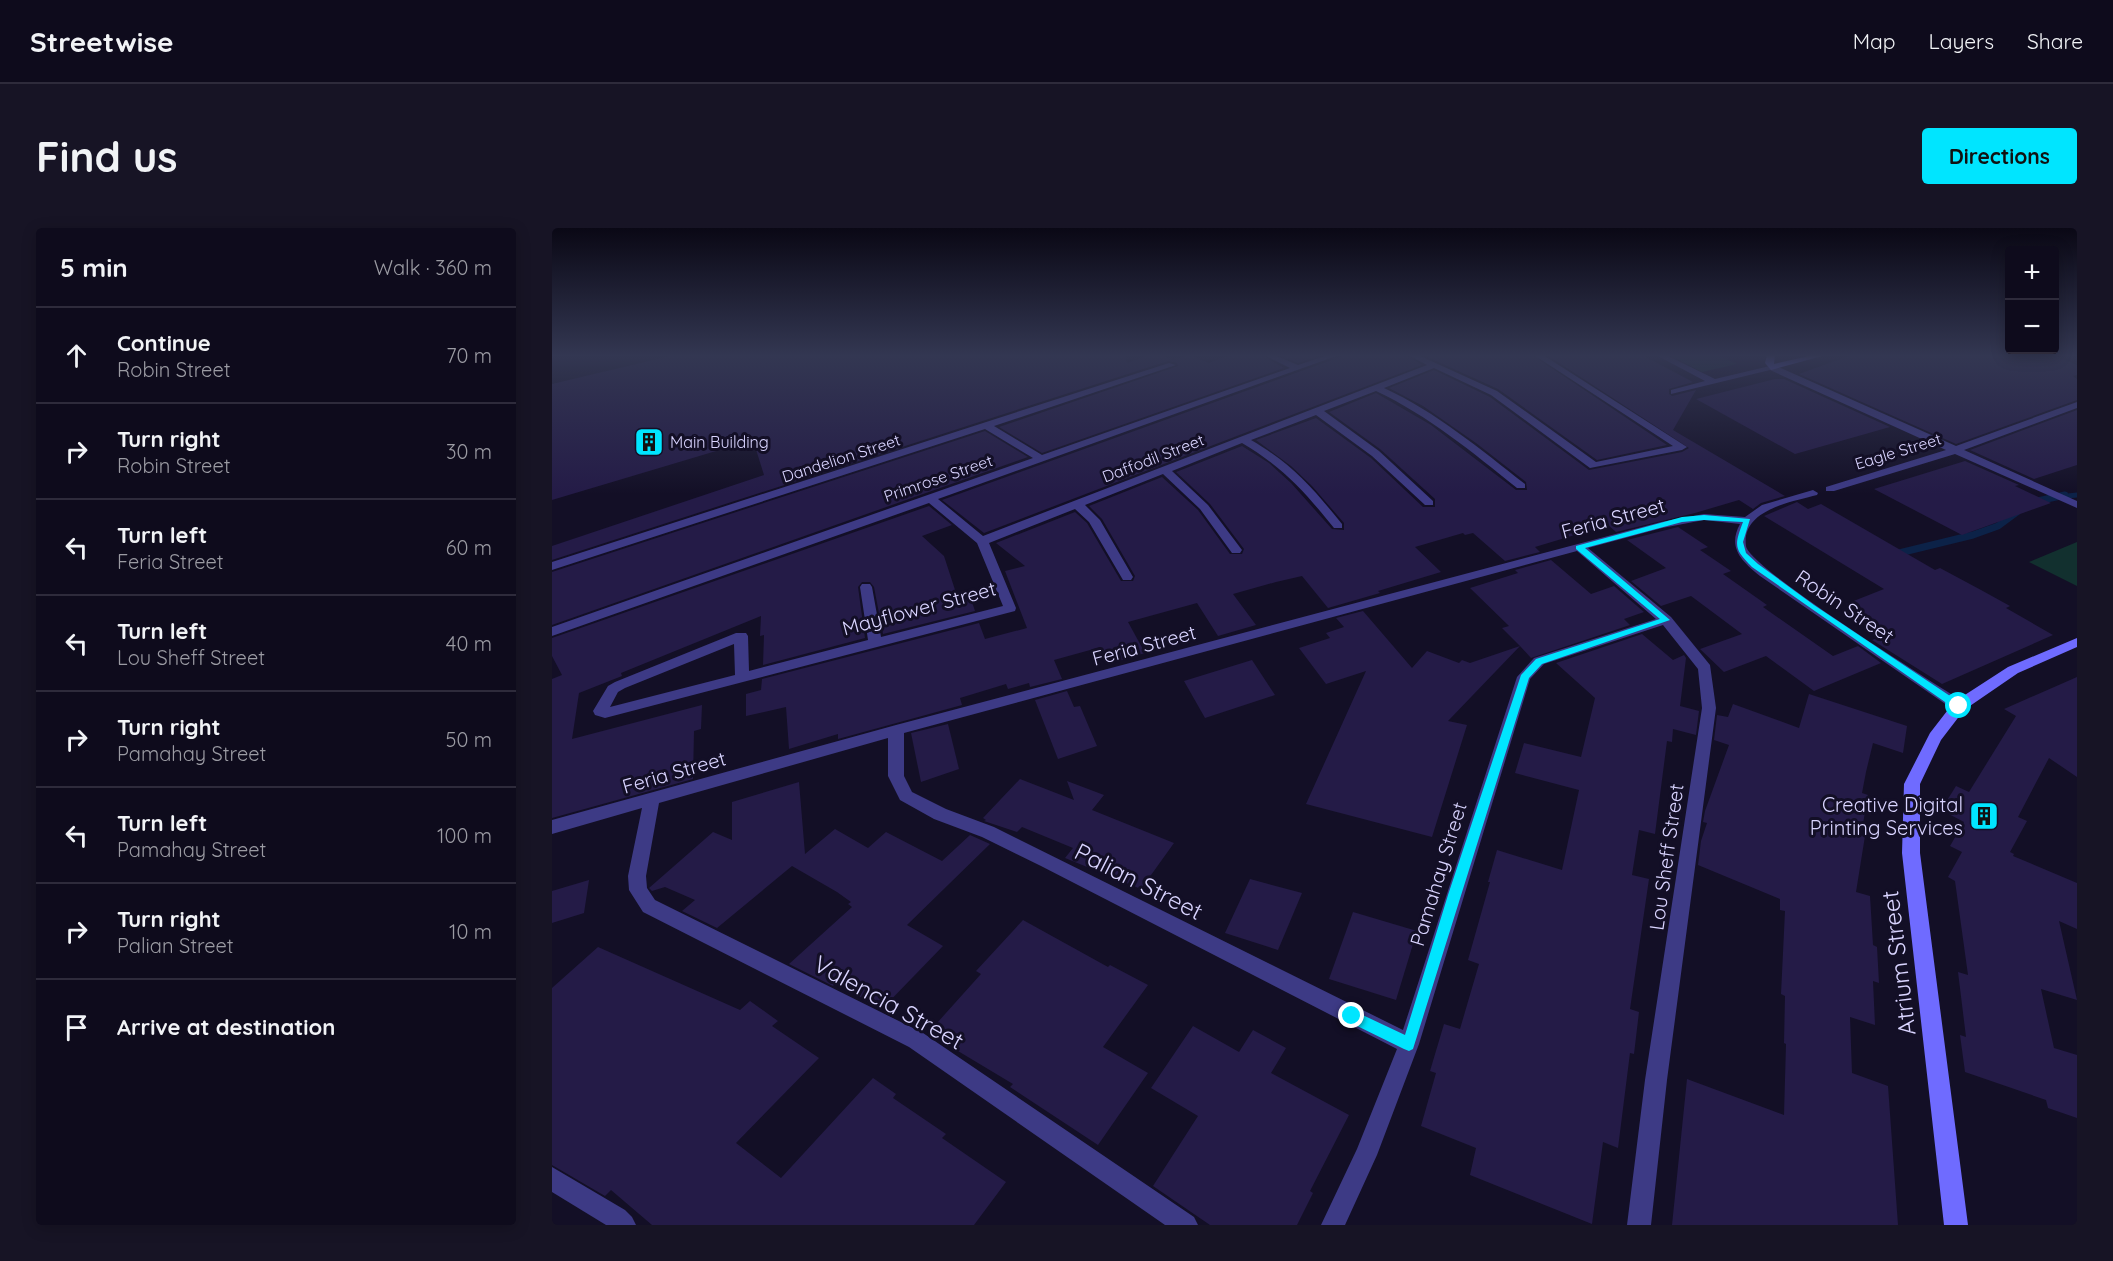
<!DOCTYPE html>
<html lang="en">
<head>
<meta charset="utf-8">
<style>
  body { margin:0; font-family:Quicksand,sans-serif; background:#171425; color:#f1f3f6 }
  .controls { position:absolute; right:18px; top:18px; display:grid; overflow:hidden; border-radius:6px; box-shadow:0 3px 15px #0003 }
  .controls button { width:54px; height:54px; display:grid; place-items:center; padding:0; border:0; border-bottom:2px solid #2e2b3b; background:#0e0b1c; color:#f1f3f6; font:30px sans-serif }
  .stop { position:absolute; width:18px; height:18px; margin:-14px; border:4px solid #00e5ff; border-radius:50%; background:#fff }
  .stop.end { background:#00e5ff; border-color:#fff; box-shadow:0 2px 6px #0008 }
  .list { margin:0; padding:0; list-style:none }
  h2 { display:flex; justify-content:space-between; align-items:center; height:78px; margin:0; padding:0 24px; font-size:26px }
  h2 small { font-size:20px; font-weight:400; color:#9b9ba3 }
  .list li { display:grid; grid-template-columns:39px 1fr auto; gap:18px; align-items:center; box-sizing:border-box; height:96px; padding:0 24px; border-top:2px solid #2e2b3b }
  .list b { display:block; font-size:22px; white-space:nowrap }
  .list p { margin:0; font-size:20px; white-space:nowrap; color:#9b9ba3 }
  .list em { font-size:20px; font-style:normal; color:#9b9ba3 }
  .icon { flex:none; width:33px; height:33px; fill:none; stroke:currentColor; stroke-width:2; stroke-linecap:round; stroke-linejoin:round }
  .map { position:relative; flex:none; width:1525px; height:997px; overflow:hidden; border-radius:6px }
  header { display:flex; align-items:center; gap:36px; box-sizing:border-box; height:84px; padding:0 30px; background:#0e0b1c; border-bottom:2px solid #2e2b3b }
  header strong { font-size:28px }
  nav { display:flex; gap:33px; margin-inline-start:auto; font-size:21px }
  .intro { display:flex; align-items:center; justify-content:space-between; box-sizing:border-box; height:144px; padding:0 36px }
  h1 { margin:0; font-size:42px }
  .button { padding:15px 27px; border-radius:6px; background:#00e5ff; color:#111; font-size:21px; font-weight:700 }
  main { display:flex; gap:36px; padding:0 36px }
  aside { flex:1; background:#0e0b1c; border-radius:6px; box-shadow:0 3px 15px #0003 }
  .map>svg:first-child { display:block }
  .green { fill:#12302f }
  .lines { fill:none; stroke-linecap:round; stroke-linejoin:round }
  .stream-far1 { stroke:#0c2248; stroke-width:5 }
  .stream { stroke:#0c2248; stroke-width:7 }
  .building { fill:#241b47 }
  .street { fill:#3d3a85; fill-rule:evenodd }
  .secondary { fill:#6f6bff; fill-rule:evenodd }
  .route { fill:#00e5ff }
  .labels { text-anchor:middle; dominant-baseline:central; stroke-width:6; stroke-linejoin:round; paint-order:stroke }
  .far-poi-label { font-size:16px; fill:#d9d4ff; stroke:#130f26; text-anchor:start }
  .far-street-label { font-size:16px; fill:#d9d4ff; stroke:#130f26 }
  .street-label { font-size:20px; fill:#d9d4ff; stroke:#130f26 }
  .poi-label { font-size:20px; fill:#d9d4ff; stroke:#130f26; text-anchor:end }
  .near-street-label { font-size:24px; fill:#d9d4ff; stroke:#130f26 }
</style>
</head>
<body>
<header>
<strong>Streetwise</strong>
<nav><a>Map</a><a>Layers</a><a>Share</a></nav>
</header>
<div class="intro"><h1>Find us</h1><a class="button">Directions</a></div>
<main>
<aside>
<h2>5 min<small>Walk · 360 m</small></h2>
<ul class="list">
<li><svg class="icon" aria-label="ahead" viewBox="0 0 24 24"><path d="M12 20V5M6 11l6-6 6 6"/></svg><div><b>Continue</b><p>Robin Street</p></div><em>70 m</em></li>
<li><svg class="icon" aria-label="right" viewBox="0 0 24 24"><path d="M7 20v-9h11M14 6l5 5-5 5"/></svg><div><b>Turn right</b><p>Robin Street</p></div><em>30 m</em></li>
<li><svg class="icon" aria-label="left" viewBox="0 0 24 24"><path d="M17 20v-9H6M10 6l-5 5 5 5"/></svg><div><b>Turn left</b><p>Feria Street</p></div><em>60 m</em></li>
<li><svg class="icon" aria-label="left" viewBox="0 0 24 24"><path d="M17 20v-9H6M10 6l-5 5 5 5"/></svg><div><b>Turn left</b><p>Lou Sheff Street</p></div><em>40 m</em></li>
<li><svg class="icon" aria-label="right" viewBox="0 0 24 24"><path d="M7 20v-9h11M14 6l5 5-5 5"/></svg><div><b>Turn right</b><p>Pamahay Street</p></div><em>50 m</em></li>
<li><svg class="icon" aria-label="left" viewBox="0 0 24 24"><path d="M17 20v-9H6M10 6l-5 5 5 5"/></svg><div><b>Turn left</b><p>Pamahay Street</p></div><em>100 m</em></li>
<li><svg class="icon" aria-label="right" viewBox="0 0 24 24"><path d="M7 20v-9h11M14 6l5 5-5 5"/></svg><div><b>Turn right</b><p>Palian Street</p></div><em>10 m</em></li>
<li><svg class="icon" aria-label="arrive" viewBox="0 0 24 24"><path d="M6 21V4h12l-3 4 3 4H6"/></svg><div><b>Arrive at destination</b></div></li>
</ul>
</aside>
<div class="map">
<svg width="1525" height="997" viewBox="0 0 1525 997">
  <rect width="100%" height="100%" fill="#130f26"/>
  <g class="green">
    <path d="M1117,127H1165L1185,136L1150,144Z"/>
    <path d="M1525,314V358L1477,334Z"/>
  </g>
  <g class="lines">
    <path class="stream-far1" d="M1506,269L1525,267"/>
    <g class="stream">
      <path d="M1481,274L1513,267"/>
      <path d="M1343,326L1421,307L1446,298L1465,284"/>
    </g>
  </g>
  <g class="building">
    <path d="M122,127H573L575,135L597,127H609L621,132L638,127L657,135L678,127H710L732,140L490,225L447,199L626,138L625,135L616,133L0,332V318L212,247L201,212L0,272V156Z"/>
    <path d="M727,127H770L746,135Z"/>
    <path d="M789,127H854L870,137L432,305L390,272L788,129Z"/>
    <path d="M871,127H980L1115,217L1045,232L946,161Z"/>
    <path d="M995,127H1090L1141,154L1117,161V166L1120,168L1144,162L1121,202L1233,268L1209,275L1201,281L1187,272L1143,285L1064,304L1056,297L983,319L988,324L953,333L921,305L913,307L911,305L863,319L889,344L826,363L828,365L776,380L750,348L724,354L681,366L704,397L666,408L645,375L576,394L593,425L557,436L549,419L502,432L510,451L478,459L477,455L456,461L454,456L408,470L410,477L286,511V506L237,521L234,479L194,488V466L209,462L210,451L427,395L433,411L475,400L453,343L473,338L444,315L523,284L535,295L569,353H581L583,348L550,291L537,278L610,249L646,282L678,326H690L692,321L658,276L624,244L690,218L717,235L739,255L780,301L792,302V295L760,258L739,238L704,212L764,190L819,230L871,279H883V271L828,221L777,184L824,165L879,197L964,262H975L974,254L924,215L871,178L837,160L882,142L938,169L1037,242L1130,224L1137,220Z"/>
    <path d="M1299,127H1502L1525,137V147L1521,148L1525,151V172L1404,216L1247,146Z"/>
    <path d="M1223,151H1232L1338,199L1243,226L1144,171Z"/>
    <path d="M1525,182V237L1482,251L1418,222Z"/>
    <path d="M433,203L476,229L0,397V344Z"/>
    <path d="M1413,233L1467,257L1463,258L1499,275L1410,307L1322,261Z"/>
    <path d="M1245,274L1256,281L1269,276L1383,342L1388,340L1429,362L1458,378L1454,380L1501,407L1390,456L1320,412L1339,405L1294,376L1332,361L1212,288Z"/>
    <path d="M377,278L400,297L370,308L392,328L405,368L417,365L423,383L331,406L322,359L318,354H310L306,359L313,410L211,437L212,407L208,408L209,388L69,445L70,448L27,465L20,511L150,477L149,501L142,503L141,551L0,590V451L10,447L0,428V410Z"/>
    <path d="M1126,299L1156,319L1148,322L1179,343L1171,346L1215,377L1211,379L1281,428L1306,418L1329,435L1262,463L1214,428L1172,444L1148,421L1190,406L1139,368L1109,378L1079,353L1114,340L1075,312Z"/>
    <path d="M999,332L1039,366L1062,358L1092,384L1072,391L1078,397L979,430L968,418L896,493L915,497L880,609L754,576L814,443L774,456L747,420L778,410L774,405L792,399L784,390L811,383L860,440L875,423L907,435L910,432L918,435L968,418L950,400L957,398L918,360L966,345L963,342Z"/>
    <path d="M1090,406L1121,432L1132,427L1134,430L1128,478L1147,483L1144,507L1121,501L1120,514L1115,513L1103,606L1087,602L1080,647L1097,651L1078,781L1087,784L1082,826L1078,825L1066,920L1051,914L1040,996L918,947L924,920L869,898L884,845L878,843L892,796L908,801L927,736L916,732L938,654H936L945,622L1010,642L1027,562L963,545L972,515L1029,529L1043,470L1004,435Z"/>
    <path d="M700,432L723,467L653,490L632,453Z"/>
    <path d="M1525,449V549L1497,530L1466,589L1475,593L1458,624L1462,626L1461,628L1525,655V701L1507,693L1525,772L1489,761L1502,820L1525,827V890L1496,880L1494,872L1413,844L1408,807L1414,809L1406,744L1416,747L1403,653L1396,649L1410,624L1398,618L1412,594L1389,582L1404,558L1417,564L1464,488L1452,481Z"/>
    <path d="M515,463L522,479L528,478L545,518L506,531L483,472Z"/>
    <path d="M1257,466L1355,498L1351,525L1321,515L1314,544L1310,565L1316,567L1309,607L1313,608L1304,664L1318,668L1321,717L1325,719L1327,755L1321,753L1323,797L1298,789L1300,845L1336,858L1346,997H1120L1135,851L1232,887L1234,816L1232,815L1233,768L1229,766L1233,683L1228,682V671L1146,637L1149,613L1155,595L1151,594L1153,583L1177,517L1162,512L1165,487L1176,489L1181,476L1247,500Z"/>
    <path d="M396,496L407,541L369,554L359,505Z"/>
    <path d="M468,551L522,572L515,553L552,567L540,582L622,615L589,661L513,630L521,620L470,599L465,604L432,593L434,592L431,590Z"/>
    <path d="M247,554L253,626L283,601L316,620L334,604L390,633L418,607L438,616L355,697L391,718L329,782L285,754L281,758L237,736L300,679L296,676L299,674L285,664L240,638L165,700L130,683L143,672L113,659L100,663L97,660L161,604L180,612V574Z"/>
    <path d="M698,651L750,665L726,722L673,705Z"/>
    <path d="M37,652L32,685L0,695V663Z"/>
    <path d="M801,684L865,703L844,772L777,751Z"/>
    <path d="M471,692L556,739L558,737L596,757L551,819L596,845L546,917L458,859L461,856L376,805L429,746L424,743Z"/>
    <path d="M46,719L188,782L198,773L226,793L220,798L267,830L184,915L229,950L321,850L344,866L341,870L394,906L390,910L454,954L422,997H100L59,962L53,968L0,937V760Z"/>
    <path d="M641,798L687,824L701,802L734,820L719,845L797,887L758,963L761,965L745,997H658L601,958L646,888L599,860Z"/>
  </g>
  <g class="lines">
    <g class="street">
      <path d="M712,127H722L746,137L776,127H787L386,271L431,308L875,137L856,127H866L945,163L1044,234L1121,218L982,127H991L1135,219L1130,222L1038,240L939,167L882,140L832,160C884,184 928,221 973,256V260H965C920,224 877,188 824,163L772,183L827,223L881,273V277H873L820,228L764,187L699,212C740,236 760,259 790,296V300H782C752,263 732,240 690,215L620,243L656,277L690,322L688,325H680L648,281L611,246L533,277L548,292L581,349L579,352H571L537,294L523,281L437,315L464,380L463,383L53,490L43,487L41,483L56,458L63,454L184,405H194L196,408L197,443L316,412L308,359L310,356H318L320,359L329,409L451,378L425,315L377,275L0,408V399L481,230L433,201L0,342V334L617,135L624,137L442,198L490,227L738,140ZM182,416L183,447L58,479L66,464L73,460Z"/>
      <path d="M1104,127H1114L1163,151L1222,137L1404,218L1525,174V180L1412,222L1525,273V280L1403,226L1282,263H1274V259L1394,222L1218,142L1119,166V162L1153,153Z"/>
      <path d="M1261,262L1266,265L1265,267C1239,274 1189,282 1194,318C1197,340 1382,455 1412,474L1414,478L1412,482H1402L1208,348C1190,333 1175,320 1188,296L1152,292L1110,300L1036,320L1119,389L1158,437L1164,480L1115,852L1099,997H1075L1093,852L1150,480L1146,441L1111,397L992,436L978,451L867,816L825,927L793,997H769L805,921L845,821L489,638L430,609L382,591L348,572L336,548V510L107,575L94,648L95,660L103,672L371,805L642,989L646,997H613L357,819L91,684L77,662L76,648L90,580L0,606V592L344,497L1109,294L1152,286L1193,289L1210,277ZM1025,323L1104,391L982,430L965,449L851,802L442,599L394,581L360,564L352,548V505Z"/>
      <path d="M0,939L73,982L80,989L84,997H54L0,964Z"/>
    </g>
    <g class="secondary">
      <path d="M1215,127H1223L1222,136L1261,127H1274L1219,142L1213,135Z"/>
      <path d="M1525,410V419L1466,445L1412,482L1389,512L1368,556V625L1416,997H1392L1350,625L1352,556L1378,505L1402,474L1456,439Z"/>
    </g>
  </g>
  <linearGradient id="sky" x2="0" y2="1"><stop stop-color="#0a0815"/><stop offset="0.48" stop-color="#333752"/><stop offset="1" stop-color="#333752" stop-opacity="0"/></linearGradient>
  <rect width="1525" height="266" fill="url(#sky)"/>
  <path class="route" d="M1152,287L1198,291L1191,314L1194,325L1206,336L1262,377L1410,476V481H1403L1200,339C1182,321 1182,318 1191,294L1152,292L1130,294L1033,320L1118,392L990,436L977,450L861,821L857,823L852,821L795,793L793,788L795,784L800,782L853,807L896,667L969,447L984,431L1108,391L1024,321V318L1130,289Z"/>
  <defs>
    <g id="building-square" transform="scale(1.5)"><rect x="-9" y="-9" width="18" height="18" rx="4" fill="#00e5ff" stroke="#130f26"/><path d="M-4-6H4V6H1V3H-1V6H-4ZM-2.5-4.3h1.7v1.8h-1.7ZM.8-4.3h1.7v1.8H.8ZM-2.5-1h1.7V.8h-1.7ZM.8-1h1.7V.8H.8Z" fill="#111"/></g>
  </defs>
  <g fill-rule="evenodd">
    <use href="#building-square" x="97" y="214"/>
    <use href="#building-square" x="1432" y="588"/>
  </g>
  <g class="labels">
    <g class="far-poi-label">
      <text x="118" y="214">Main Building</text>
    </g>
    <g class="far-street-label">
      <text transform="translate(1346 223) rotate(-17)">Eagle Street</text>
      <text transform="translate(289 230) rotate(-18)">Dandelion Street</text>
      <text transform="translate(601 230) rotate(-21)">Daffodil Street</text>
      <text transform="translate(386 250) rotate(-19)">Primrose Street</text>
    </g>
    <g class="street-label">
      <text transform="translate(1061 290) rotate(-15)">Feria Street</text>
      <text transform="translate(1293 378) rotate(34)">Robin Street</text>
      <text transform="translate(367 380) rotate(-15)">Mayflower Street</text>
      <text transform="translate(592 417) rotate(-15)">Feria Street</text>
      <text transform="translate(122 544) rotate(-16)">Feria Street</text>
      <text transform="translate(1114 629) rotate(-82)">Lou Sheff Street</text>
      <text transform="translate(886 646) rotate(-73)">Pamahay Street</text>
    </g>
    <g class="poi-label">
      <text x="1411" y="576">Creative Digital<tspan x="1411" dy="23">Printing Services</tspan></text>
    </g>
    <g class="near-street-label">
      <text transform="translate(587 653) rotate(27)">Palian Street</text>
      <text transform="translate(1346 735) rotate(-97)">Atrium Street</text>
      <text transform="translate(337 774) rotate(29)">Valencia Street</text>
    </g>
  </g>
</svg>
<div class="controls">
<button>+</button>
<button>−</button>
</div>
<div class="stop" style="left:1407px;top:478px"></div>
<div class="stop end" style="left:800px;top:788px"></div>
</div>
</main>
</body>
</html>
